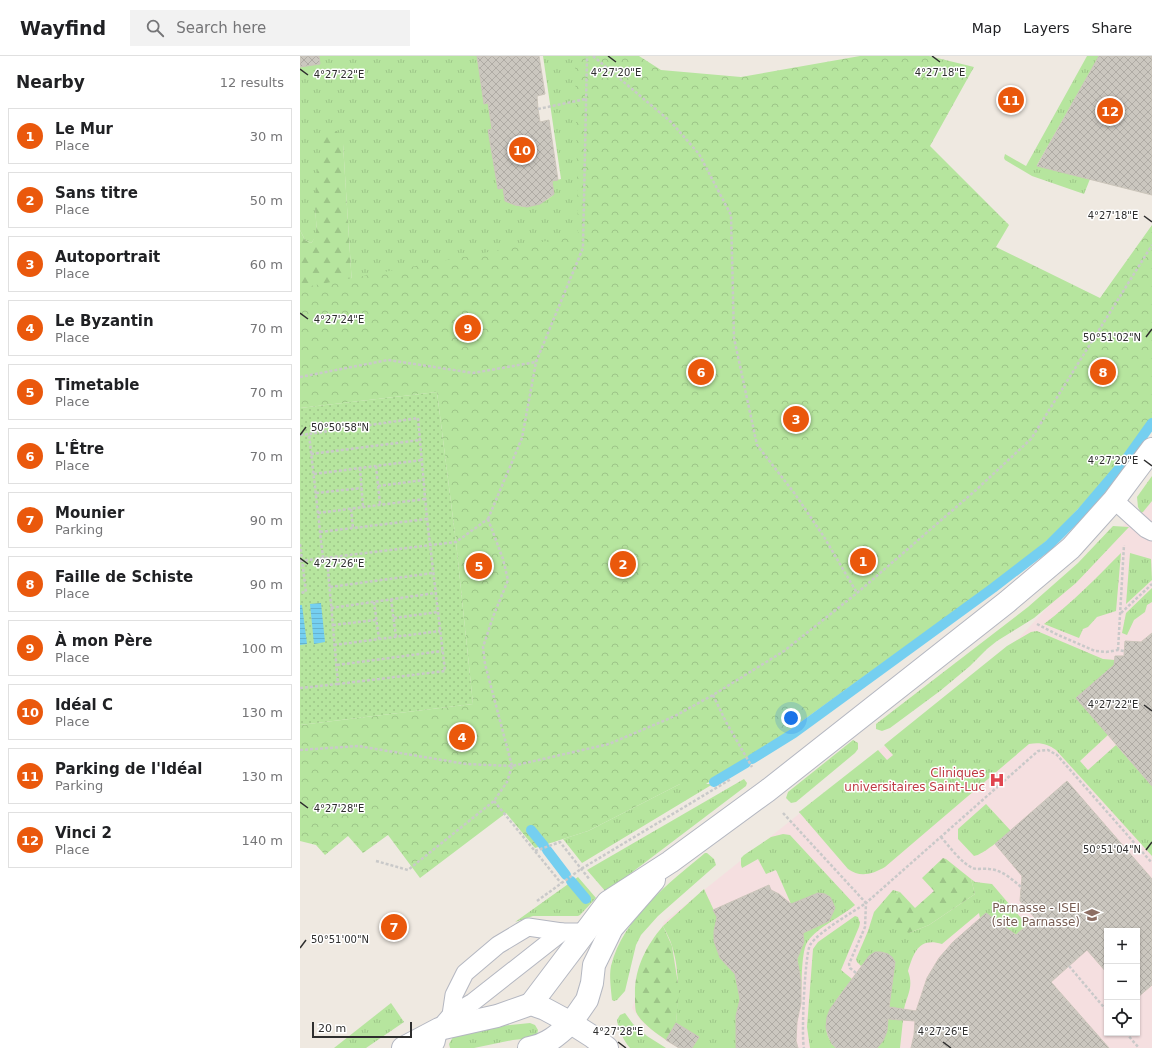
<!DOCTYPE html>
<html lang="en">
<head>
<meta charset="utf-8">
<style>
  body { margin:0; font-family:"DejaVu Sans",sans-serif; background:#f2f2f2; color:#202124 }
  .controls { position:absolute; right:12px; bottom:12px; display:grid; overflow:hidden; border-radius:0px; box-shadow:0 1px 3px #0004 }
  .controls button { width:36px; height:36px; display:grid; place-items:center; padding:0; border:0; border-bottom:1px solid #e0e0e0; background:#fff; color:#202124; font:20px sans-serif }
  .scale { position:absolute; left:12px; bottom:10px; width:100px; box-sizing:border-box; padding-left:4px; border:2px solid #2e2e2e; border-top:0; font-size:11px; line-height:14px; white-space:nowrap; color:#2e2e2e; -webkit-text-stroke:3px #fff; paint-order:stroke }
  .you { position:absolute; left:491px; top:662px; width:14px; height:14px; margin:-10px; border:3px solid #fff; border-radius:50%; background:#1a73e8; box-shadow:0 0 0 6px #1a73e833 }
  .badge { display:grid; place-items:center; width:26px; height:26px; border-radius:50%; background:#ea580c; color:#fff; font-size:13px; font-weight:700 }
  .pin { position:absolute; translate:-50% -50%; border:2px solid #fff; box-shadow:0 1px 4px #0006 }
  .list { margin:0; padding:0; list-style:none }
  h2 { display:flex; justify-content:space-between; align-items:center; height:52px; margin:0; padding:0 16px; font-size:17px }
  h2 small { font-size:13px; font-weight:400; color:#757577 }
  .list li { display:grid; grid-template-columns:26px 1fr auto; gap:12px; align-items:center; box-sizing:border-box; height:56px; margin:0 8px 8px; padding:0 8px; border:1px solid #e0e0e0; border-radius:0px }
  .list b { display:block; font-size:15px; white-space:nowrap }
  .list p { margin:0; font-size:13px; white-space:nowrap; color:#757577 }
  .list em { font-size:13px; font-style:normal; color:#757577 }
  .icon { flex:none; width:22px; height:22px; fill:none; stroke:currentColor; stroke-width:2; stroke-linecap:round; stroke-linejoin:round }
  .map { position:relative; flex:none; width:852px; height:992px; overflow:hidden }
  header { display:flex; align-items:center; gap:24px; box-sizing:border-box; height:56px; padding:0 20px; background:#fff; border-bottom:1px solid #e0e0e0 }
  header strong { font-size:19px }
  nav { display:flex; gap:22px; margin-inline-start:auto; font-size:14px }
  .search { width:280px; height:36px; background:#f2f2f2; display:flex; align-items:center; gap:10px; box-sizing:border-box; padding:0 14px; border-radius:0px; color:#757577; font-size:15px }
  main { display:flex }
  aside { flex:1; background:#fff }
  .map>svg:first-child { display:block }
  .medical { fill:#f5dfe0; fill-rule:evenodd }
  .grass { fill:url(#grass-tufts) }
  .forest { fill:url(#forest-firs) }
  .park { fill:url(#park-crowns) }
  .garden { fill:url(#garden-dots) }
  .water { fill:url(#water-rules) }
  .lines { fill:none; stroke-linecap:round; stroke-linejoin:round }
  .stream { stroke:#75cff0; stroke-width:10 }
  .building { fill:url(#building-cross-hatch); stroke:#cbc5ba }
  .service-casing { stroke:#b4b7c1; stroke-width:19 }
  .minor-casing { stroke:#b4b7c1; stroke-width:24 }
  .tertiary-casing { stroke:#b4b7c1; stroke-width:24 }
  .path { stroke:#c9c9c9; stroke-width:2.5; stroke-dasharray:3 2; stroke-linecap:butt }
  .service { stroke:#fff; stroke-width:17 }
  .minor { stroke:#fff; stroke-width:22 }
  .tertiary { stroke:#fff; stroke-width:22 }
  .ticks { fill:none; stroke:#2e2e2e; stroke-width:1.5 }
  .labels { text-anchor:middle; dominant-baseline:central; stroke-width:3; stroke-linejoin:round; paint-order:stroke }
  .health-label { font-size:12px; fill:#be3a42; stroke:#fff; text-anchor:end }
  .education-label { font-size:12px; fill:#785e54; stroke:#fff; text-anchor:end }
  .ticks-label { font-size:10px; text-anchor:middle; fill:#2e2e2e; stroke:#fff; stroke-width:3; stroke-linejoin:round; paint-order:stroke }
</style>
</head>
<body>
<header>
<strong>Wayfind</strong>
<div class="search"><svg class="icon" aria-label="search" viewBox="0 0 24 24"><circle cx="10" cy="10" r="6"/><path d="M15 15l6 6"/></svg>Search here</div>
<nav><a>Map</a><a>Layers</a><a>Share</a></nav>
</header>
<main>
<aside>
<h2>Nearby<small>12 results</small></h2>
<ul class="list">
<li><span class="badge">1</span><div><b>Le Mur</b><p>Place</p></div><em>30 m</em></li>
<li><span class="badge">2</span><div><b>Sans titre</b><p>Place</p></div><em>50 m</em></li>
<li><span class="badge">3</span><div><b>Autoportrait</b><p>Place</p></div><em>60 m</em></li>
<li><span class="badge">4</span><div><b>Le Byzantin</b><p>Place</p></div><em>70 m</em></li>
<li><span class="badge">5</span><div><b>Timetable</b><p>Place</p></div><em>70 m</em></li>
<li><span class="badge">6</span><div><b>L'Être</b><p>Place</p></div><em>70 m</em></li>
<li><span class="badge">7</span><div><b>Mounier</b><p>Parking</p></div><em>90 m</em></li>
<li><span class="badge">8</span><div><b>Faille de Schiste</b><p>Place</p></div><em>90 m</em></li>
<li><span class="badge">9</span><div><b>À mon Père</b><p>Place</p></div><em>100 m</em></li>
<li><span class="badge">10</span><div><b>Idéal C</b><p>Place</p></div><em>130 m</em></li>
<li><span class="badge">11</span><div><b>Parking de l'Idéal</b><p>Parking</p></div><em>130 m</em></li>
<li><span class="badge">12</span><div><b>Vinci 2</b><p>Place</p></div><em>140 m</em></li>
</ul>
</aside>
<div class="map">
<svg width="852" height="992" viewBox="0 0 852 992">
  <defs>
    <pattern id="grass-tufts" width="24" height="20" patternUnits="userSpaceOnUse"><rect width="24" height="20" fill="#b6e59e"/><path d="M3 7l-1-3M5 7V3M7 7l1-3M15 17l-1-3M17 17v-4M19 17l1-3" fill="none" stroke="#9dc588"/></pattern>
    <pattern id="forest-firs" width="22" height="20" patternUnits="userSpaceOnUse"><rect width="22" height="20" fill="#b6e59e"/><path d="M5 1l3.5 6h-7zM16 11l3.5 6h-7z" fill="#9dc588"/></pattern>
    <pattern id="park-crowns" width="20" height="18" patternUnits="userSpaceOnUse"><rect width="20" height="18" fill="#b6e59e"/><path d="M2 6a3 3 0 1 1 6 0M12 15a3 3 0 1 1 6 0" fill="none" stroke="#9dc588"/></pattern>
    <pattern id="garden-dots" width="8" height="8" patternUnits="userSpaceOnUse"><rect width="8" height="8" fill="#b6e59e"/><path d="M2 2h.1M6 6h.1" fill="none" stroke="#9dc588" stroke-width="1.8" stroke-linecap="round"/></pattern>
    <pattern id="water-rules" width="6" height="5" patternUnits="userSpaceOnUse"><rect width="6" height="5" fill="#75cff0"/><path d="M0 2.5h6" fill="none" stroke="#66b2ce"/></pattern>
    <pattern id="building-cross-hatch" width="8" height="8" patternUnits="userSpaceOnUse"><rect width="8" height="8" fill="#cbc7bf"/><path d="M0 0l8 8M0 8l8-8" fill="none" stroke="#afaba4"/></pattern>
  </defs>
  <rect width="100%" height="100%" fill="#efe9e1"/>
  <path class="medical" d="M852,439V992H378L362,982L341,965L332,952L364,866L719,582ZM807,875H837V977H807Z"/>
  <g class="grass">
    <path d="M19,0H177L184,47H188L192,73L188,74L198,133L203,132L206,145C222,155 242,150 254,138L252,125L261,123L243,0H277L296,111L236,373L52,229L43,88L15,150L17,178L15,182L11,187L5,184L0,174V11Z"/>
    <path d="M787,0H799L737,109L790,123L784,138L732,120L705,104L704,102L705,98L726,110Z"/>
    <path d="M852,420V445L843,456L841,457L838,451L837,441Z"/>
    <path d="M813,470L829,471L776,527L734,562L697,585L687,593L670,610L640,635L590,672L582,675L576,673V668L728,551L778,507Z"/>
    <path d="M821,497L816,555L797,561L788,571L783,573L779,582L744,568C772,547 796,522 821,497Z"/>
    <path d="M830,497L851,503L852,524L826,548Z"/>
    <path d="M852,532V546L847,549L845,556L834,564L827,579L822,577L826,557Z"/>
    <path d="M737,575L803,603L815,604L814,609L776,642L808,679L780,705L788,714L816,689L852,730V800L756,694C748,688 740,686 729,688L585,811C573,818 560,822 548,813L499,756L578,694L587,704L593,699L584,689L707,590L731,576Z"/>
    <path d="M553,684L558,687V693L555,697L496,746L491,747L486,742L488,736Z"/>
    <path d="M444,723L447,727L446,730L306,836L287,814Z"/>
    <path d="M380,728H413L282,807L263,783L288,775Z"/>
    <path d="M686,748L711,775C703,781 683,799 674,800L658,783V773Z"/>
    <path d="M483,778L490,779L555,849C541,861 518,871 508,885C501,894 502,927 501,940V925L497,903L503,886V877L529,865L535,852L532,845L529,841L491,848L476,814L466,818L458,803L442,812L441,809V802L444,799L471,781Z"/>
    <path d="M405,797H407L414,803L416,809L358,860L341,879L336,889L325,935L317,944L314,945L312,944C311,933 309,920 311,910C323,862 369,827 405,797Z"/>
    <path d="M278,821L296,842L280,859L278,860H233L215,866Z"/>
    <path d="M671,823L675,826L692,828L727,869L716,879L686,857L680,862L679,857L642,888C619,881 614,896 608,915C614,931 607,939 604,953L589,951L595,906C590,898 584,896 575,896L561,910L557,906L556,903L568,875L574,856L593,834L600,836L596,838L609,877L629,869L675,838Z"/>
    <path d="M404,833L417,861L414,875V885L420,902L435,918L440,943L436,960V992H392L399,981L376,967C378,942 380,915 372,890C370,883 366,876 363,870Z"/>
    <path d="M555,860L558,861L560,867L559,871L541,914L552,923C537,944 512,967 536,992H510L507,971L513,893L518,886Z"/>
    <path d="M91,947L104,966L66,992H34Z"/>
    <path d="M325,957L333,968L347,980L366,992H330C324,985 318,973 317,964L320,959Z"/>
    <path d="M588,963L603,964L600,992H577C585,983 587,975 588,963Z"/>
    <path d="M230,967L235,969L238,974L237,979L231,982L213,984L174,992H150L149,988L153,981L182,972Z"/>
  </g>
  <g class="forest">
    <path d="M30,75H37L43,88L52,229L0,253V174L5,184L11,187C20,177 15,163 15,151C15,135 18,99 23,85C24,82 28,78 30,75Z"/>
    <path d="M643,802L646,803L671,823L675,838L629,869L609,877L594,870L584,862C583,850 589,841 600,836L615,852L634,835L622,822Z"/>
    <path d="M363,870L372,890L379,934L376,967L366,984C356,977 341,967 336,956C335,952 335,945 335,940C334,913 346,890 363,870Z"/>
  </g>
  <path class="park" d="M275,0H339L361,14L441,21L560,0H629L674,11L630,90L709,169L696,191L800,242L852,169V365L812,416L755,478L703,520L480,681L406,728H380L288,775L235,792L206,757L120,822L88,779L63,797L48,780L25,799L16,789L0,785V669L173,648L156,486L137,336L0,352V232L278,179Z"/>
  <path class="garden" d="M137,336L156,486L173,648L0,669V352Z"/>
  <g class="water">
    <path d="M21,547L25,586L14,588L10,548Z"/>
    <path d="M0,549H2L7,588L0,589Z"/>
  </g>
  <g class="lines">
    <g class="stream">
      <path d="M452,703L494,677L693,532L749,489L781,457L822,409L852,367"/>
      <path d="M414,726L446,707"/>
      <path d="M231,774L244,790"/>
      <path d="M247,794L266,819"/>
      <path d="M271,825L286,843"/>
    </g>
  </g>
  <g class="building">
    <path d="M0,0H19L20,8L0,11Z"/>
    <path d="M177,0H239L245,38L237,40L238,53L240,66L249,64L258,124L252,125L254,138L240,148L227,151L215,149L205,145L203,132L198,133L188,74L192,73L188,47L184,48Z"/>
    <path d="M799,0H852V139L737,110Z"/>
    <path d="M852,577V730L776,642L814,609L815,600H824L825,585L841,586Z"/>
    <path d="M767,725L852,823V929L837,942V875H807V917L787,894L751,926L809,992H611L614,979L615,965L588,963L587,975L583,985L577,992H536L532,988L528,979L526,971L527,961L530,953L569,900L575,896H581L588,898L592,901L595,906L589,951L616,955L627,922L639,902L653,886L686,857L716,879L735,862L720,845L722,820L695,788Z"/>
    <path d="M469,829L471,834L479,838L491,848L518,837L525,838L530,841L532,845L535,852L529,865L503,877L504,886L497,903L501,925V947L497,966L496,985L498,992H436V960L440,943L435,918L420,902L414,885V875L417,861L413,854Z"/>
    <path d="M376,967L399,981L392,992H379L366,984Z"/>
  </g>
  <g class="lines">
    <g class="service-casing">
      <g id="service">
        <path d="M814,444L846,473L852,476"/>
        <path d="M151,959L154,939L165,917L198,889L228,871L262,876"/>
        <path d="M133,992L136,986L139,973L151,959L173,946L262,876H285"/>
      </g>
    </g>
    <g class="minor-casing">
      <g id="minor">
        <path d="M231,948L308,846L370,806L467,735L707,546L771,492L814,444L852,393"/>
        <path d="M271,967L287,944L292,927L294,909L312,872L354,824"/>
      </g>
    </g>
    <g class="tertiary-casing">
      <g id="tertiary">
        <path d="M103,992L139,973L197,960L231,948L245,953L271,967L293,981L307,992"/>
        <path d="M229,992C247,989 258,979 271,967"/>
      </g>
    </g>
    <g class="path">
      <path d="M293,0L371,66L399,98L431,159L434,282L457,389L495,438L524,481L557,537"/>
      <path d="M238,53L286,43"/>
      <path d="M0,321L88,304L173,317L236,306"/>
      <path d="M0,379L9,378"/>
      <path d="M11,398L120,384"/>
      <path d="M76,410L80,448"/>
      <path d="M60,412L63,451"/>
      <path d="M14,418L122,404"/>
      <path d="M78,430L124,424"/>
      <path d="M16,437L62,432"/>
      <path d="M51,453L53,472"/>
      <path d="M18,457L125,443"/>
      <path d="M188,463L222,382L236,306L283,192L287,0"/>
      <path d="M188,463L203,503L208,524L193,561L183,591L185,608L212,710"/>
      <path d="M20,476L127,463"/>
      <path d="M0,488L6,536L0,537"/>
      <path d="M23,502L9,378L118,362L127,463L145,615L38,628L27,502"/>
      <path d="M0,505L156,486L188,463"/>
      <path d="M30,531L133,517"/>
      <path d="M91,543L96,581"/>
      <path d="M74,546L79,583"/>
      <path d="M31,552L135,537"/>
      <path d="M821,557L852,528"/>
      <path d="M94,562L138,556"/>
      <path d="M737,568L758,579L795,595L806,596L818,594L824,595"/>
      <path d="M33,569L76,564"/>
      <path d="M34,589L140,575"/>
      <path d="M818,594L824,489"/>
      <path d="M37,609L142,595"/>
      <path d="M0,632L38,628"/>
      <path d="M413,639L426,666L452,711"/>
      <path d="M0,694L58,690L166,708L212,710L309,688L375,660L413,639L484,595L557,537L676,434L731,383L852,189"/>
      <path d="M194,745L261,827"/>
      <path d="M483,757L566,847C552,857 519,875 510,889C505,898 501,980 504,992"/>
      <path d="M641,781C649,790 662,808 673,812C677,814 684,812 689,813C702,814 712,823 721,831"/>
      <path d="M235,795L260,786L290,824"/>
      <path d="M76,805L108,814L194,745L207,726L212,710"/>
      <path d="M237,845L281,813L431,723"/>
      <path d="M769,910L807,955"/>
      <path d="M556,917L550,912L549,908L565,871L566,847L738,695L748,694L757,699L852,807"/>
      <path d="M826,977L839,992"/>
    </g>
    <use href="#service" class="service"/>
    <use href="#minor" class="minor"/>
    <use href="#tertiary" class="tertiary"/>
  </g>
  <path class="ticks" d="M308,0L316,6M632,0L640,6M0,13L8,19M844,160L852,166M0,257L8,263M846,281L852,273M0,379L6,371M844,404L852,410M0,502L8,508M844,649L852,655M0,746L8,752M846,794L852,786M0,892L6,884M318,986L326,992M643,986L651,992"/>
  <defs>
    <g id="hospital-bare" transform="scale(1.2)"><path d="M-5-5h3v3.5h4V-5h3V5h-3V1.5h-4V5h-3Z" fill="#e0444e" stroke="#fff" stroke-width="2.5" paint-order="stroke"/></g>
    <g id="university-bare" transform="scale(1.2)"><path d="M0-5L7-2L0 1L-7-2ZM-4 1L0 2.5L4 1V4Q0 6-4 4Z" fill="#8d6e63" stroke="#fff" stroke-width="2.5" paint-order="stroke"/></g>
  </defs>
  <g fill-rule="evenodd">
    <use href="#hospital-bare" x="697" y="724"/>
    <use href="#university-bare" x="792" y="859"/>
  </g>
  <g class="labels">
    <g class="health-label">
      <text x="685" y="717">Cliniques<tspan x="685" dy="14">universitaires Saint-Luc</tspan></text>
    </g>
    <g class="education-label">
      <text x="780" y="852">Parnasse - ISEI<tspan x="780" dy="14">(site Parnasse)</tspan></text>
    </g>
  </g>
  <g class="ticks-label">
    <text x="316" y="20">4°27'20"E</text>
    <text x="640" y="20">4°27'18"E</text>
    <text x="39" y="22">4°27'22"E</text>
    <text x="813" y="163">4°27'18"E</text>
    <text x="39" y="267">4°27'24"E</text>
    <text x="812" y="285">50°51'02"N</text>
    <text x="40" y="375">50°50'58"N</text>
    <text x="813" y="408">4°27'20"E</text>
    <text x="39" y="511">4°27'26"E</text>
    <text x="813" y="652">4°27'22"E</text>
    <text x="39" y="756">4°27'28"E</text>
    <text x="812" y="797">50°51'04"N</text>
    <text x="40" y="887">50°51'00"N</text>
    <text x="318" y="979">4°27'28"E</text>
    <text x="643" y="979">4°27'26"E</text>
  </g>
</svg>
<div class="controls">
<button>+</button>
<button>−</button>
<button><svg class="icon" aria-label="locate" viewBox="0 0 24 24"><circle cx="12" cy="12" r="6"/><path d="M12 2v4M12 18v4M2 12h4M18 12h4"/></svg></button>
</div>
<div class="scale">20 m</div>
<div class="you"></div>
<div class="pin badge" style="left:563px;top:505px">1</div>
<div class="pin badge" style="left:323px;top:508px">2</div>
<div class="pin badge" style="left:496px;top:363px">3</div>
<div class="pin badge" style="left:162px;top:681px">4</div>
<div class="pin badge" style="left:179px;top:510px">5</div>
<div class="pin badge" style="left:401px;top:316px">6</div>
<div class="pin badge" style="left:94px;top:871px">7</div>
<div class="pin badge" style="left:803px;top:316px">8</div>
<div class="pin badge" style="left:168px;top:272px">9</div>
<div class="pin badge" style="left:222px;top:94px">10</div>
<div class="pin badge" style="left:711px;top:44px">11</div>
<div class="pin badge" style="left:810px;top:55px">12</div>
</div>
</main>
</body>
</html>
